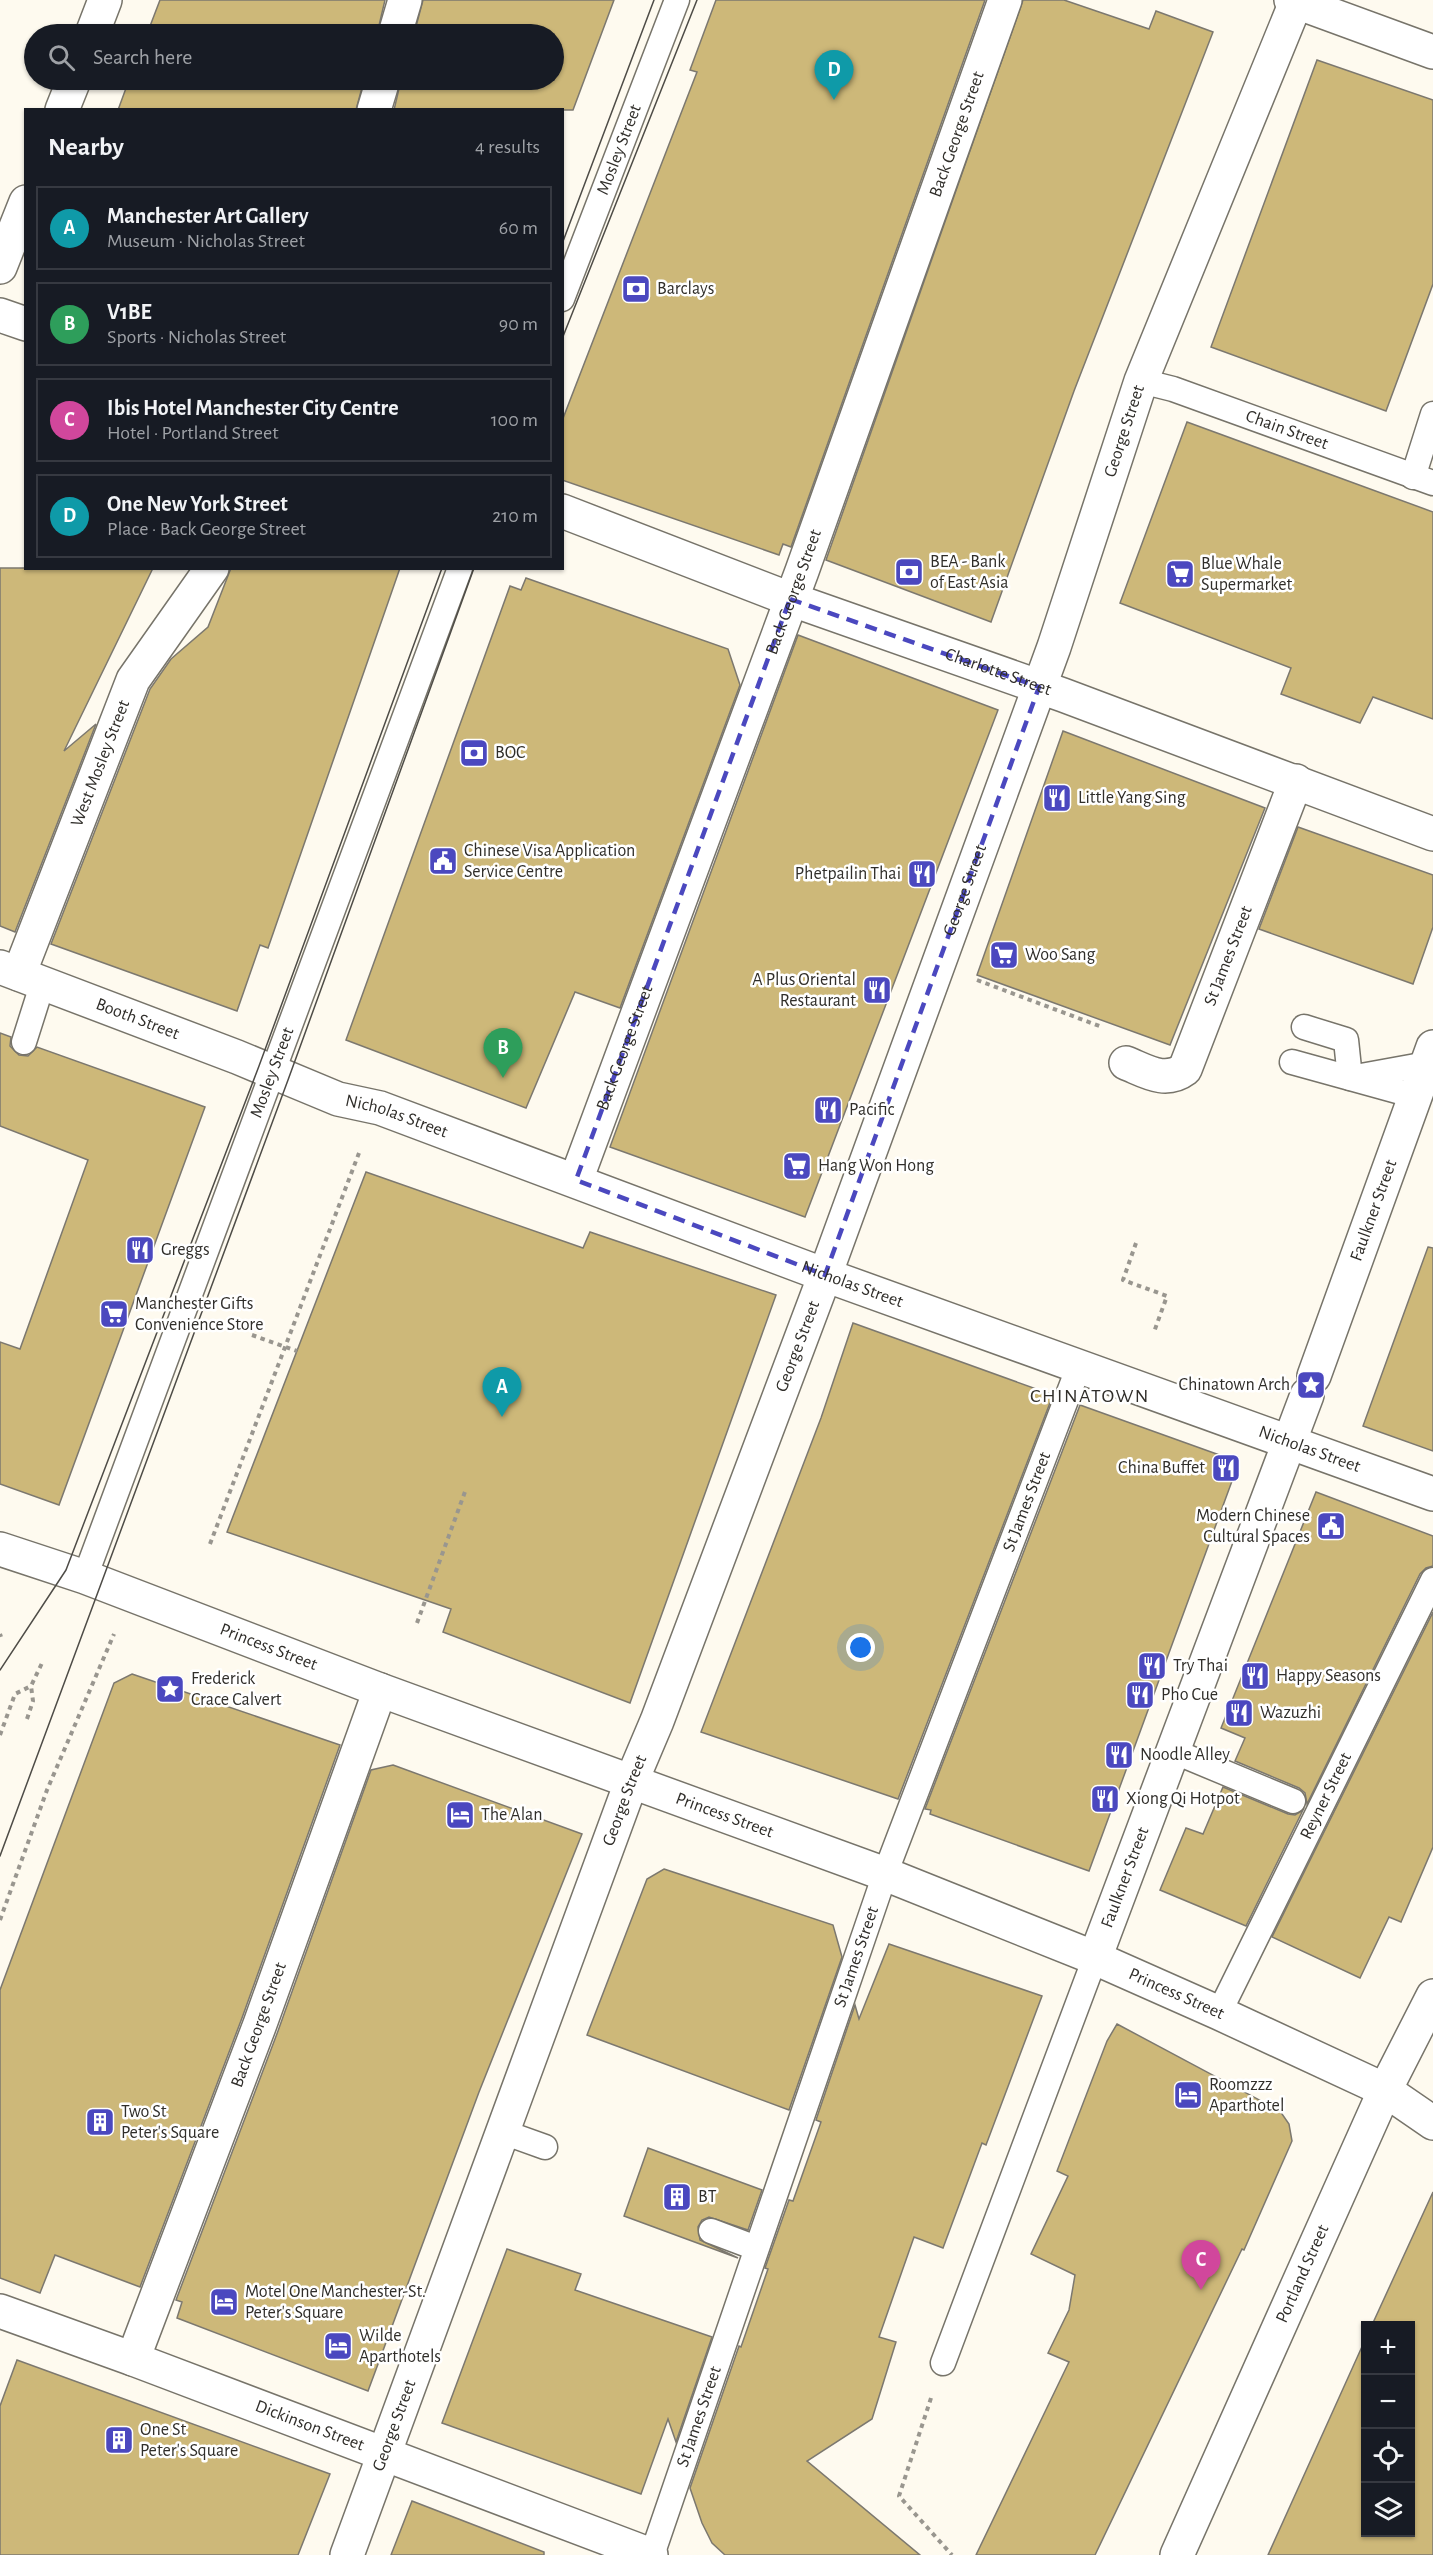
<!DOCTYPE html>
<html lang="en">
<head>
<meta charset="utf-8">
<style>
  body { margin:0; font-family:"Alegreya Sans",sans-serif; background:#242831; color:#f1f3f6 }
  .controls { position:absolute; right:18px; bottom:18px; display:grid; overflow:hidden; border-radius:0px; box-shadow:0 2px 4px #0004 }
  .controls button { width:54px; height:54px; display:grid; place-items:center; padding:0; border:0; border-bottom:2px solid #363941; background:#171b24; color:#f1f3f6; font:30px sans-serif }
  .you { position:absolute; left:861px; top:1648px; width:21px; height:21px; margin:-15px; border:4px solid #fff; border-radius:50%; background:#1a73e8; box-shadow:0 0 0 9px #1a73e833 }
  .badge { display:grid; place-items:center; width:39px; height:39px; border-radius:50%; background:#2563eb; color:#fff; font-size:20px; font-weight:700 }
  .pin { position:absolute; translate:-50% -50px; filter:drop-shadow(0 2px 3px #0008) }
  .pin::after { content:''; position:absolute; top:32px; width:21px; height:18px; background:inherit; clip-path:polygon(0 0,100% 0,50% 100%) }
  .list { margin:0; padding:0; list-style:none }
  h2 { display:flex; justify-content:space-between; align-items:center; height:78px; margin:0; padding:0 24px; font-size:26px }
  h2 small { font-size:20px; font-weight:400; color:#9ea1a6 }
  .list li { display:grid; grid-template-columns:39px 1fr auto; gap:18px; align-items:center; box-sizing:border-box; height:84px; margin:0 12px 12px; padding:0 12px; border:2px solid #363941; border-radius:0px }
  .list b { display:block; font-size:22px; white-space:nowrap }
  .list p { margin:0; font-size:20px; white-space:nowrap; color:#9ea1a6 }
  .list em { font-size:20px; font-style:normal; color:#9ea1a6 }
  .icon { flex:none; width:33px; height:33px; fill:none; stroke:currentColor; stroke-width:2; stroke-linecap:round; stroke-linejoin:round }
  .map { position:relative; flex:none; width:1433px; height:2555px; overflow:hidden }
  .search { position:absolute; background:#171b24; box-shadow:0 2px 4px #0004; left:24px; top:24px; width:540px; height:66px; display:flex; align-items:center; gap:15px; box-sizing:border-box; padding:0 21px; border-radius:33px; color:#9ea1a6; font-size:22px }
  .panel { position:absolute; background:#171b24; box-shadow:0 2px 4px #0004; left:24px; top:108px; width:540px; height:462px; border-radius:0px }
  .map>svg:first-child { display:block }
  .building { fill:#cdb879; stroke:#7c786f; stroke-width:1.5 }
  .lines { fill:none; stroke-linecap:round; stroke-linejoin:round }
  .service-casing { stroke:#77746a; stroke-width:27 }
  .pedestrian-casing { stroke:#77746a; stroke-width:36 }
  .minor-casing { stroke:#77746a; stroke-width:36 }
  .tertiary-casing { stroke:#77746a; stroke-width:36 }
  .primary-casing { stroke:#77746a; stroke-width:36 }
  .path { stroke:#99968f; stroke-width:4; stroke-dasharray:4.5 4.5; stroke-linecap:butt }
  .service { stroke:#fff; stroke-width:24 }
  .pedestrian { stroke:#fff; stroke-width:33 }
  .minor { stroke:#fff; stroke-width:33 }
  .tertiary { stroke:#fff; stroke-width:33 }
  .primary { stroke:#fff; stroke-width:33 }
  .tram { stroke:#4e4c47; stroke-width:1.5 }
  .marked { fill:none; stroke:#4b48bf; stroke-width:4.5; stroke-dasharray:12 8; stroke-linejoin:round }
  .labels { text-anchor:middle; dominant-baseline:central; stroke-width:5; stroke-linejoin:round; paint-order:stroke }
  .street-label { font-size:18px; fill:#302e2a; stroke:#fff }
  .poi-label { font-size:18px; fill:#302e2a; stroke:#fff; text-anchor:start }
  .neighbourhood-label { font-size:20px; letter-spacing:1.5px; fill:#302e2a; stroke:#fff }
</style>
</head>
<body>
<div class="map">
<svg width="1433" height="2555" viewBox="0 0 1433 2555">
  <rect width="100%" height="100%" fill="#fefaef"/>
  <g class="building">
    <path d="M160,0H385L377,34H147Z"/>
    <path d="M423,0H614L573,110H394L401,80H554V34H414Z"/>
    <path d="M716,0H985L791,547L783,544L779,555L562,480V421L697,72L690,70Z"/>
    <path d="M1023,0H1064L1149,29L1156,11L1213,32L1074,391L991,622L826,560Z"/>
    <path d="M1317,60L1433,100V284L1386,411L1211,347Z"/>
    <path d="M129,80H364L356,110H118Z"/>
    <path d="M1187,422L1433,512V719L1373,697L1360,723L1281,694L1291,668L1120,603Z"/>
    <path d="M0,568H153L64,751L96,724L15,932L0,926Z"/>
    <path d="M231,568H400L268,948L260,945L237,1011L51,944L150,689L171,659L208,627Z"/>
    <path d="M526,578L728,649L740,685L620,1008L575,992L526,1108L346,1040L510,586L521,590Z"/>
    <path d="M798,635L998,710L805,1217L610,1147Z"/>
    <path d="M1063,731L1265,808L1170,1045L977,975Z"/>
    <path d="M1298,827L1433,875V927L1413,984L1259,929Z"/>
    <path d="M0,1033L11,1037L10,1046L19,1055L28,1056L37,1047L205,1107L59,1505L0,1484V1342L20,1349L88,1160L0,1126Z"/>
    <path d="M366,1172L583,1248L590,1232L776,1295L630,1703L443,1632L451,1609L227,1532Z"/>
    <path d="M1428,1247L1433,1248V1451L1363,1426Z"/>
    <path d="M853,1323L1053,1395L898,1799L701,1732L821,1418Z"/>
    <path d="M1080,1405L1239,1462L1089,1871L930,1814L931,1810L925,1809Z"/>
    <path d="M1316,1492L1433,1536V1566L1426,1568L1420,1574L1307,1804L1305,1793L1299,1788L1235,1761L1245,1738L1221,1728Z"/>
    <path d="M1433,1612V1847L1401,1922L1389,1917L1360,1978L1272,1937Z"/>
    <path d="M132,1674L340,1745L242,2018L140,2287L55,2255L40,2293L0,2278V1990L114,1683Z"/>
    <path d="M393,1765L582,1834L479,2092L368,2391L177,2318L182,2302L176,2300L278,2031L371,1770Z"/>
    <path d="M1223,1787L1288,1814L1295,1815L1303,1810L1246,1926L1160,1890L1186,1828L1203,1834Z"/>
    <path d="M664,1869L833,1925L842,1957L789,2110L587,2035L647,1879Z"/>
    <path d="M889,1944L1042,1996L986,2145L982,2143L943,2248L914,2237L879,2337L896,2342L872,2419L807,2461L920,2555H725L712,2543L702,2523L690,2488L739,2346L741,2347L768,2269L765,2268L789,2200L793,2201L821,2122L816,2120L855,2005L859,2019Z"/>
    <path d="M1117,2024L1280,2111L1289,2124L1292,2141L1244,2250L1242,2249L1095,2555H976L1069,2362L1048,2353L1069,2310L1075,2275L1031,2254L1068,2176L1057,2171L1107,2041Z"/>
    <path d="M648,2148L762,2190L748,2230L709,2217L702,2220L698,2227L700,2240L738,2258L624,2216Z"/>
    <path d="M1433,2192V2555H1268L1365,2340V2532H1410V2325H1372Z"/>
    <path d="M507,2249L581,2274L575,2290L712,2337L676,2442L668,2419L641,2494L442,2423Z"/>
    <path d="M17,2360L330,2474L298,2555H0V2406Z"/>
    <path d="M412,2501L544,2552V2555H391Z"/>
  </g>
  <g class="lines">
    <g class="service-casing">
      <g id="service">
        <path id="s1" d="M562,299L677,0"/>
        <path id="s2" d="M1141,381L1173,389L1433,483"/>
        <path d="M1413,477L1433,414"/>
        <path d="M1304,1027L1346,1040L1350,1078L1427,1064"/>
        <path d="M24,1042L43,982"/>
        <path d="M1292,1062L1415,1096"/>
        <path id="s3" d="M85,1577L460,568"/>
        <path d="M1173,1751L1293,1801"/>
        <path id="s4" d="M1219,2013L1433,1580"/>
        <path d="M503,2132L545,2147"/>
        <path d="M711,2231L756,2248"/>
        <path d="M943,2363L1095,1958"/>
        <path id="s5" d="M652,2555L885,1874L1079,1366"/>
      </g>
    </g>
    <g class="pedestrian-casing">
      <path id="pedestrian" d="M0,2311L133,2359"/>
    </g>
    <g class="minor-casing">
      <g id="minor">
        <path d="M395,34L405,0"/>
        <path d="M374,110L383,80"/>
        <path id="s6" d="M19,974L133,680L212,568"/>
        <path id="s7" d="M1126,1063C1146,1071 1165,1084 1185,1069L1296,781"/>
        <path id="s8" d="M576,1180L802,571L1005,0"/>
        <path id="s9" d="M1314,1376L1433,1047"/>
        <path id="s10" d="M380,1690L260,2024L133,2359L651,2555"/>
        <path id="s11" d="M1095,1958L1307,1395"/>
        <path id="s12" d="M347,2555L632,1780L657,1721L825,1275L1054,647L1141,381L1296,2"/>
      </g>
    </g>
    <g class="tertiary-casing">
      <g id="tertiary">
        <path d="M1291,0L1433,52"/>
        <path d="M92,34L105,0"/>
        <path d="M62,110L74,80"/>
        <path d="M0,267L26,202"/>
        <path d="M0,315L26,324"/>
        <path id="s13" d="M562,511L790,599L1063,695L1433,834"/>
        <path id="s14" d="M0,967L237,1057L338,1099L380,1108L825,1275L1433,1494"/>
      </g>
    </g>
    <g class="primary-casing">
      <g id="primary">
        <path id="s15" d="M0,1549L85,1577L380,1690L885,1874L1095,1958L1219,2013L1385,2090L1433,2123"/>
        <path id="s16" d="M1177,2555L1385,2090L1433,1996"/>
      </g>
    </g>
    <g class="path">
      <path d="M977,980L1102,1027"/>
      <path d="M1136,1243L1123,1280L1167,1296L1154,1332"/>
      <path d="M252,1335L297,1351"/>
      <path d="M210,1544L359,1153"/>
      <path d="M417,1623L466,1489"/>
      <path d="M0,1634L1,1637"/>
      <path d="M27,1719L33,1701L31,1686L42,1663"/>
      <path d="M0,1735L15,1694L31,1686"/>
      <path d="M0,1920L47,1790L114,1634"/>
      <path d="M931,2398L899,2496L952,2555"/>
    </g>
    <use href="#service" class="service"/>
    <use href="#pedestrian" class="pedestrian"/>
    <use href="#minor" class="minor"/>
    <use href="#tertiary" class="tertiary"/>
    <use href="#primary" class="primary"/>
    <g class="tram">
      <path d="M562,244L654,0"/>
      <path d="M562,339L697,0"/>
      <path d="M0,1670L66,1570L259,1066L442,568"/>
      <path d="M0,1856L288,1080L474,568"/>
    </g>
  </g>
  <path class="marked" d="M790,599L1039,687L825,1275L576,1180Z"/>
  <defs>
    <g id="bank-square" transform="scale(1.5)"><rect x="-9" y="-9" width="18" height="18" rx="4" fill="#4b48bf" stroke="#fff"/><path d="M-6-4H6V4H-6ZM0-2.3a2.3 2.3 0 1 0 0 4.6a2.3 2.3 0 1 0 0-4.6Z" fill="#fff"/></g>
    <g id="supermarket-square" transform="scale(1.5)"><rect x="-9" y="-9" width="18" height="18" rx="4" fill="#4b48bf" stroke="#fff"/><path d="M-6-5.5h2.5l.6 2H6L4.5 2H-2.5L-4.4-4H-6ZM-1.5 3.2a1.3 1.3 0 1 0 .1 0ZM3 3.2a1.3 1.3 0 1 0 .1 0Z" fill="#fff"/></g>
    <g id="restaurant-square" transform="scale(1.5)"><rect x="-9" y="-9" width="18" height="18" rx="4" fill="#4b48bf" stroke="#fff"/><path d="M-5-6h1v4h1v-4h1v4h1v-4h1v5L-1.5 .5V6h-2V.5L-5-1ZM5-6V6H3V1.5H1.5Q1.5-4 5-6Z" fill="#fff"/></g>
    <g id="civic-square" transform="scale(1.5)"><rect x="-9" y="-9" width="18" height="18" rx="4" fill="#4b48bf" stroke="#fff"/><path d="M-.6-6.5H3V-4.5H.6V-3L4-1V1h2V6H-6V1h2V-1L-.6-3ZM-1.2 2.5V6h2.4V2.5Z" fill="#fff"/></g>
    <g id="sight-square" transform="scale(1.5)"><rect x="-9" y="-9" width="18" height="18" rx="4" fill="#4b48bf" stroke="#fff"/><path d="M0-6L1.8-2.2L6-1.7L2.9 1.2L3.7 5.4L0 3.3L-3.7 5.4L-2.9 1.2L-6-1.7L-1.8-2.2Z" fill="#fff"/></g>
    <g id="hotel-square" transform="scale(1.5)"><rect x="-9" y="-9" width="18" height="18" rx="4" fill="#4b48bf" stroke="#fff"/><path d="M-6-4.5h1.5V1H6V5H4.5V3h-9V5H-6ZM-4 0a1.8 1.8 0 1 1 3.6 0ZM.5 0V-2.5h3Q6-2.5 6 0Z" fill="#fff"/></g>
    <g id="building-square" transform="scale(1.5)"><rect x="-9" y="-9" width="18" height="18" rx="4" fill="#4b48bf" stroke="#fff"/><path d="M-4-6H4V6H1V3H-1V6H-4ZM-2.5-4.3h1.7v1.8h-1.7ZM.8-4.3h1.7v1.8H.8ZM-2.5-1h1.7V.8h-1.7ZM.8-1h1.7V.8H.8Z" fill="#fff"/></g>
  </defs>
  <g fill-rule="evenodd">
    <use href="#bank-square" x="636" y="289"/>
    <use href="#bank-square" x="909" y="572"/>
    <use href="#supermarket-square" x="1180" y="574"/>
    <use href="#bank-square" x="474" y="753"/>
    <use href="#restaurant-square" x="1057" y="798"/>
    <use href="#civic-square" x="443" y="861"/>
    <use href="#restaurant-square" x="922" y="874"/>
    <use href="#supermarket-square" x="1004" y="955"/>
    <use href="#restaurant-square" x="877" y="990"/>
    <use href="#restaurant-square" x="828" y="1110"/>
    <use href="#supermarket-square" x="797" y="1166"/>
    <use href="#restaurant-square" x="140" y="1250"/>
    <use href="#supermarket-square" x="114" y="1314"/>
    <use href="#sight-square" x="1311" y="1385"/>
    <use href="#restaurant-square" x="1226" y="1468"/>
    <use href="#civic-square" x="1331" y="1526"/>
    <use href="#restaurant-square" x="1152" y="1666"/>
    <use href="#restaurant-square" x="1255" y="1676"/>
    <use href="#sight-square" x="170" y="1689"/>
    <use href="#restaurant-square" x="1140" y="1695"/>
    <use href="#restaurant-square" x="1239" y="1713"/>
    <use href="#restaurant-square" x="1119" y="1755"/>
    <use href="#restaurant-square" x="1105" y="1799"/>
    <use href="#hotel-square" x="460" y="1815"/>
    <use href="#hotel-square" x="1188" y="2095"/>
    <use href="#building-square" x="100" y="2122"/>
    <use href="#building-square" x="677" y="2197"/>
    <use href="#hotel-square" x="224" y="2302"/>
    <use href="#hotel-square" x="338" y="2346"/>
    <use href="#building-square" x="119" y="2440"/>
  </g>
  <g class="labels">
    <g class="street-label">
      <text stroke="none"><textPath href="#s8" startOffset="1113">Back George Street</textPath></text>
      <text stroke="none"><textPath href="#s1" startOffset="160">Mosley Street</textPath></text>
      <text stroke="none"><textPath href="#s12" startOffset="2262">George Street</textPath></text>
      <text stroke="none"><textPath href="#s2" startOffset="154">Chain Street</textPath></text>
      <text stroke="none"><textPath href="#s8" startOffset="627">Back George Street</textPath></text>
      <text stroke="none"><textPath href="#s13" startOffset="465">Charlotte Street</textPath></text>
      <text stroke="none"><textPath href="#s6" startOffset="226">West Mosley Street</textPath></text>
      <text stroke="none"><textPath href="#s12" startOffset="1776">George Street</textPath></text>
      <text stroke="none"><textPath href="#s7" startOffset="184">St James Street</textPath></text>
      <text stroke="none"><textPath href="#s14" startOffset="147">Booth Street</textPath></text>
      <text stroke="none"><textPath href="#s8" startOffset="141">Back George Street</textPath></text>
      <text stroke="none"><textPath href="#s3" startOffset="538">Mosley Street</textPath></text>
      <text stroke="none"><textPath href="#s14" startOffset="424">Nicholas Street</textPath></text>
      <text stroke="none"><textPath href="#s9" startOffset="176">Faulkner Street</textPath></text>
      <text stroke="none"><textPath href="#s14" startOffset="910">Nicholas Street</textPath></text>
      <text stroke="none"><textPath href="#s12" startOffset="1290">George Street</textPath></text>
      <text stroke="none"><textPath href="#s14" startOffset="1396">Nicholas Street</textPath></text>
      <text stroke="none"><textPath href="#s5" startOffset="1118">St James Street</textPath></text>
      <text stroke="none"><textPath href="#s15" startOffset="286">Princess Street</textPath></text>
      <text stroke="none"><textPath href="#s4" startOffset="242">Reyner Street</textPath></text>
      <text stroke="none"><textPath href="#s12" startOffset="804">George Street</textPath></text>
      <text stroke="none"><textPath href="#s15" startOffset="772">Princess Street</textPath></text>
      <text stroke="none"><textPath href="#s11" startOffset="86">Faulkner Street</textPath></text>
      <text stroke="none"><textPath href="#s5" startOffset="632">St James Street</textPath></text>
      <text stroke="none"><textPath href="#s15" startOffset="1258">Princess Street</textPath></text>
      <text transform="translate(259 2025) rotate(-70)">Back George Street</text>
      <text stroke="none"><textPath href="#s16" startOffset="308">Portland Street</textPath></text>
      <text stroke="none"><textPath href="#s5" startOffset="146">St James Street</textPath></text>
      <text stroke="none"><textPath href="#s10" startOffset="902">Dickinson Street</textPath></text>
      <text stroke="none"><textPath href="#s12" startOffset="138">George Street</textPath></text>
    </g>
    <g class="poi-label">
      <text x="657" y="289">Barclays</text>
      <text x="930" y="562">BEA - Bank<tspan x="930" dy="21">of East Asia</tspan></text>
      <text x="1201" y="564">Blue Whale<tspan x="1201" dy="21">Supermarket</tspan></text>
      <text x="495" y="753">BOC</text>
      <text x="1078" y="798">Little Yang Sing</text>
      <text x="464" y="851">Chinese Visa Application<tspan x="464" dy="21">Service Centre</tspan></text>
      <text x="901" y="874" text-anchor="end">Phetpailin Thai</text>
      <text x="1025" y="955">Woo Sang</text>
      <text x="856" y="980" text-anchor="end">A Plus Oriental<tspan x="856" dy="21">Restaurant</tspan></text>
      <text x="849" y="1110">Pacific</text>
      <text x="818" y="1166">Hang Won Hong</text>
      <text x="161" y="1250">Greggs</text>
      <text x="135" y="1304">Manchester Gifts<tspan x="135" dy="21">Convenience Store</tspan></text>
      <text x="1290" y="1385" text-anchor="end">Chinatown Arch</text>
      <text x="1205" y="1468" text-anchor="end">China Buffet</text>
      <text x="1310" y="1516" text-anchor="end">Modern Chinese<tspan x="1310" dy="21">Cultural Spaces</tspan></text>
      <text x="1173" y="1666">Try Thai</text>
      <text x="1276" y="1676">Happy Seasons</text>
      <text x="191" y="1679">Frederick<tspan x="191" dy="21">Crace Calvert</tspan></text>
      <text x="1161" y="1695">Pho Cue</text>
      <text x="1260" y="1713">Wazuzhi</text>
      <text x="1140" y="1755">Noodle Alley</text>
      <text x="1126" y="1799">Xiong Qi Hotpot</text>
      <text x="481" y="1815">The Alan</text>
      <text x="1209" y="2085">Roomzzz<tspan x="1209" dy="21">Aparthotel</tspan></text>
      <text x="121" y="2112">Two St<tspan x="121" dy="21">Peter's Square</tspan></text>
      <text x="698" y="2197">BT</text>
      <text x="245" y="2292">Motel One Manchester-St.<tspan x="245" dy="21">Peter's Square</tspan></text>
      <text x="359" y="2336">Wilde<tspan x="359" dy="21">Aparthotels</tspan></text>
      <text x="140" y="2430">One St<tspan x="140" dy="21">Peter's Square</tspan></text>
    </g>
    <g class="neighbourhood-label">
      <text x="1090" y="1396">CHINATOWN</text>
    </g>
  </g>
</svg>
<div class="controls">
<button>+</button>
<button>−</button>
<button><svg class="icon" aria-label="locate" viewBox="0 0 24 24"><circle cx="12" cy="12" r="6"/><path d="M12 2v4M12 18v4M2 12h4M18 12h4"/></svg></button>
<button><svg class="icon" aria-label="layers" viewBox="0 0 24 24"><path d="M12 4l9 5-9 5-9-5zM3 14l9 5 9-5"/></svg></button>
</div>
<div class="you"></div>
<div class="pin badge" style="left:502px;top:1417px;background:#0f9aa8">A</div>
<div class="pin badge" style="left:503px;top:1078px;background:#2e9e5b">B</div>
<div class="pin badge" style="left:1201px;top:2290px;background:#d1479c">C</div>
<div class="pin badge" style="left:834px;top:100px;background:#0f9aa8">D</div>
<div class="search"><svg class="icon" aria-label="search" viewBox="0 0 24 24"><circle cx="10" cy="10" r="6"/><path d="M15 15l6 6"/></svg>Search here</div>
<section class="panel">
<h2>Nearby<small>4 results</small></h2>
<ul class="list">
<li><span class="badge" style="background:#0f9aa8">A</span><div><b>Manchester Art Gallery</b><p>Museum · Nicholas Street</p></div><em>60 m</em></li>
<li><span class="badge" style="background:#2e9e5b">B</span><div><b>V1BE</b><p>Sports · Nicholas Street</p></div><em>90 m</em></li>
<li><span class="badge" style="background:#d1479c">C</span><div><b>Ibis Hotel Manchester City Centre</b><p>Hotel · Portland Street</p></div><em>100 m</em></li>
<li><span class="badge" style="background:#0f9aa8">D</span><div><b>One New York Street</b><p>Place · Back George Street</p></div><em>210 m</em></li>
</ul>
</section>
</div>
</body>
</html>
